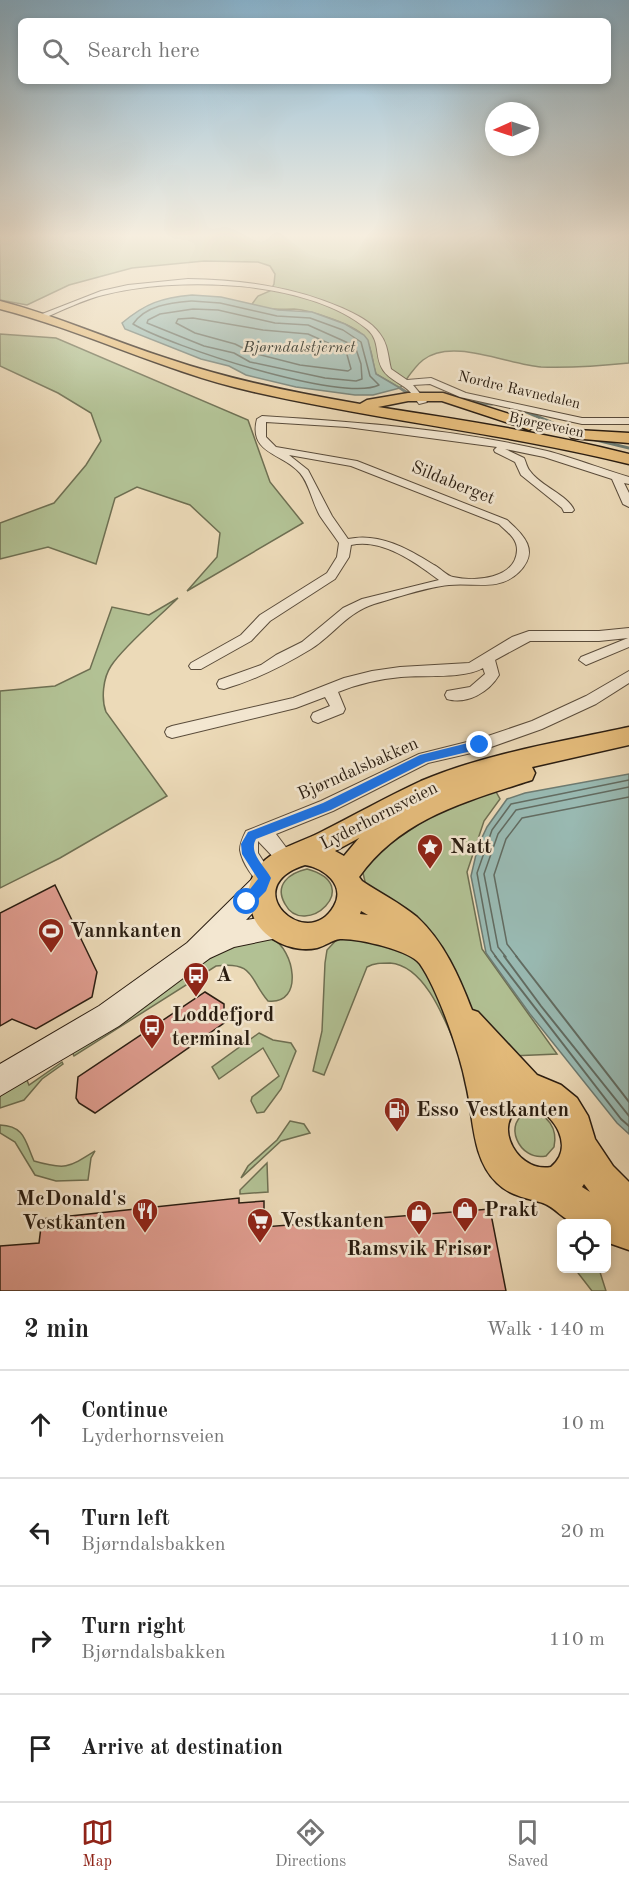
<!DOCTYPE html>
<html lang="en">
<head>
<meta charset="utf-8">
<style>
  body { margin:0; font-family:"Old Standard TT",serif; background:#f2f2f2; color:#222 }
  .controls { position:absolute; right:18px; bottom:18px; display:grid; overflow:hidden; border-radius:9px; box-shadow:0 3px 9px #0003 }
  .controls button { width:54px; height:54px; display:grid; place-items:center; padding:0; border:0; border-bottom:2px solid #e0e0e0; background:#fff; color:#222; font:30px sans-serif }
  .compass { position:absolute; left:485px; top:102px; width:54px; height:54px; border-radius:50%; background:#fff; box-shadow:0 3px 9px #0003; rotate:267deg }
  .stop { position:absolute; width:18px; height:18px; margin:-14px; border:4px solid #1a73e8; border-radius:50%; background:#fff }
  .stop.end { background:#1a73e8; border-color:#fff; box-shadow:0 2px 6px #0008 }
  .list { margin:0; padding:0; list-style:none }
  h2 { display:flex; justify-content:space-between; align-items:center; height:78px; margin:0; padding:0 24px; font-size:26px }
  h2 small { font-size:20px; font-weight:400; color:#767676 }
  .list li { display:grid; grid-template-columns:39px 1fr auto; gap:18px; align-items:center; box-sizing:border-box; height:108px; padding:0 24px; border-top:2px solid #e0e0e0 }
  .list b { display:block; font-size:22px; white-space:nowrap }
  .list p { margin:0; font-size:20px; white-space:nowrap; color:#767676 }
  .list em { font-size:20px; font-style:normal; color:#767676 }
  .icon { flex:none; width:33px; height:33px; fill:none; stroke:currentColor; stroke-width:2; stroke-linecap:round; stroke-linejoin:round }
  .map { position:relative; flex:none; width:629px; height:1291px; overflow:hidden }
  .search { position:absolute; background:#fff; box-shadow:0 3px 9px #0003; left:18px; right:18px; top:18px; height:66px; display:flex; align-items:center; gap:15px; box-sizing:border-box; padding:0 21px; border-radius:9px; color:#767676; font-size:22px }
  .sheet { height:510px; background:#fff }
  nav { display:flex; justify-content:space-around; align-items:center; box-sizing:border-box; height:84px; border-top:2px solid #e0e0e0; background:#fff; font-size:16px; color:#767676 }
  nav a { display:grid; justify-items:center; gap:3px }
  nav .on { color:#8f2418 }
  .map>svg:first-child { display:block }
  .green { fill:#b2c194; stroke:#6e6f52; stroke-width:1.5 }
  .water { fill:#99bab3; stroke:#6d7b72; stroke-width:1.5 }
  .lines { fill:none; stroke-linecap:round; stroke-linejoin:round }
  .shore-far1 { stroke:#626c62; stroke-width:1.5 }
  .shore { stroke:#626c62; stroke-width:2 }
  .stream { stroke:#6d7b72; stroke-width:3 }
  .building { fill:#e09d90; stroke:#2a1d11; stroke-width:1.5 }
  .minor-casing { stroke:#5a4c3b; stroke-width:2 }
  .secondary-casing { stroke:#2a1d11; stroke-width:2 }
  .primary-casing { stroke:#2a1d11; stroke-width:3 }
  .minor { fill:#f3e7d1; fill-rule:evenodd }
  .secondary { fill:#f3e7d1; fill-rule:evenodd }
  .primary { fill:#e6bd7c; fill-rule:evenodd }
  .route { fill:#1a73e8 }
  .labels { text-anchor:middle; dominant-baseline:central; stroke-width:5; stroke-linejoin:round; paint-order:stroke }
  .far-street-label { font-size:15px; fill:#2a1d11; stroke:#f3e7d1 }
  .far-water-label { font-size:16px; font-style:italic; fill:#4b4c42; stroke:#f3e7d1 }
  .street-label { font-size:18px; fill:#2a1d11; stroke:#f3e7d1 }
  .near-poi-label { font-size:21px; font-weight:bold; fill:#2a1d11; stroke:#f3e7d1; text-anchor:start }
</style>
</head>
<body>
<div class="map">
<svg width="629" height="1291" viewBox="0 0 629 1291">
  <rect width="100%" height="100%" fill="#ecdab8"/>
  <filter id="stains"><feTurbulence type="fractalNoise" baseFrequency=".00333" numOctaves="4"/><feColorMatrix values="0 0 0 0 .2 0 0 0 0 .09 0 0 0 0 .02 0 0 0 .5 -.17"/></filter>
  <radialGradient id="worn" r=".72"><stop offset=".6" stop-color="#630" stop-opacity="0"/><stop offset="1" stop-color="#630" stop-opacity=".3"/></radialGradient>
  <g class="green">
    <path d="M0,234H629V363C600,366 570,368 541,367C509,365 452,337 423,360C414,367 407,379 400,388L376,374C372,363 373,350 366,339C359,325 309,310 294,309C280,309 265,311 252,304L258,296L270,291L274,284L275,274L270,266L258,262L204,261L132,268L69,285L27,305L0,300Z"/>
    <path d="M0,334L56,338L248,420L270,482L303,523L187,591L217,557L220,533L190,505L137,487L115,498L96,564L48,547L0,559V523L54,503L86,465L101,441L91,413L58,393L0,366Z"/>
    <path d="M178,598C160,616 124,646 111,666C103,678 101,699 106,712L167,796L60,858L0,888V691L55,686L90,669L112,607L149,615Z"/>
    <path d="M495,790L500,799L484,821L467,872L482,949L557,1054L511,1056L485,1031L366,886L363,873L370,857L436,813Z"/>
    <path d="M307,869C367,885 304,940 285,904C274,885 289,873 307,869Z"/>
    <path d="M341,935L385,939L417,960L433,982L463,1062C449,1032 429,966 390,963C381,963 374,963 367,967L324,1075L313,1071L322,1031L325,963L327,950Z"/>
    <path d="M258,937C263,938 268,937 272,939C294,948 305,1005 268,1001C249,979 255,961 216,966L74,1056L71,1050L230,945Z"/>
    <path d="M259,1033L273,1040L291,1043L296,1051L281,1089L264,1112L257,1113L251,1101L252,1097L279,1076L263,1048L219,1079L212,1067Z"/>
    <path d="M62,1062L63,1064L42,1079L24,1100L0,1108V1091L26,1078L29,1085Z"/>
    <path d="M529,1112C548,1113 558,1129 554,1147L546,1156C519,1162 501,1121 529,1112Z"/>
    <path d="M290,1121L304,1124L310,1133L281,1141L241,1178L248,1166L277,1140Z"/>
    <path d="M0,1125C25,1126 25,1141 34,1161C65,1170 68,1168 95,1151L91,1158L88,1180L56,1181L35,1175L15,1142L0,1133Z"/>
    <path d="M267,1163L268,1192L240,1194V1190Z"/>
    <path d="M575,1269H599L606,1291H592Z"/>
  </g>
  <g class="water">
    <path d="M192,295L221,297L278,310L312,312L345,324L364,335L368,340L376,374L400,388L373,395H355L296,387L246,375L229,366L201,359L125,329L122,323C146,303 161,298 192,295Z"/>
    <path d="M629,774V1134L617,1123L530,1014L486,953L471,876L478,846L487,827L507,799L525,793Z"/>
  </g>
  <g class="lines">
    <g class="shore-far1">
      <path d="M192,301L220,303L277,316L310,318L343,330L361,342L370,376L379,385C342,403 170,346 133,324C146,305 170,303 192,301Z"/>
      <path d="M193,309L218,310L275,323L308,325L355,346L361,364L362,379L356,381L325,378L250,362L234,353L204,346L147,323L148,320L160,314Z"/>
      <path d="M193,318L263,330L308,334L346,351L351,369L348,371L300,365L253,353L235,344L195,333L176,323L178,319Z"/>
      <path d="M496,957L491,950L477,873L492,830L511,804L629,780"/>
      <path d="M506,957L498,947L484,874L498,834L516,810L629,787"/>
      <path d="M517,957L507,944L494,875L506,839L522,818L629,797"/>
    </g>
    <g class="shore">
      <path d="M495,956L621,1119L629,1126"/>
      <path d="M504,956L541,1006L629,1116"/>
      <path d="M516,956L629,1102"/>
    </g>
    <g class="stream">
      <path d="M400,388L412,396"/>
      <path d="M469,402L492,404"/>
      <path d="M522,410L576,433"/>
      <path d="M588,438L629,448"/>
    </g>
  </g>
  <g class="building">
    <path d="M55,885L97,972L92,997L36,1029L12,1019L0,1026V913Z"/>
    <path d="M205,992L224,1004V1023L95,1113L79,1103L76,1098L78,1077Z"/>
    <path d="M239,1198V1203L264,1201V1227L490,1209L506,1291H0V1246L39,1243L42,1219Z"/>
  </g>
  <g class="lines">
    <g class="minor-casing">
      <g id="minor">
        <path d="M188,279C241,280 292,286 342,308C355,314 371,321 380,334C388,344 388,357 391,369L407,380L431,378L466,393L582,418H629V424H582L460,397L430,384L413,385L427,402L419,404C416,400 414,396 411,393C404,384 389,380 383,370C374,356 381,341 367,329C306,279 176,276 103,295C83,300 63,310 44,318L37,316L101,291L128,285Z"/>
        <path d="M262,416C357,422 454,429 547,451C574,458 602,469 629,477V484L624,483L629,493V507L623,504L612,479L544,457L505,449L524,458C526,462 527,468 530,471C539,485 569,496 574,510L572,512H564L562,508L521,475L515,462L495,452L494,450L497,447L347,427L266,422V437L276,447L357,461L507,520C524,535 540,551 519,572C499,592 473,582 449,585C427,587 395,598 374,604C348,612 333,635 311,649C283,666 255,680 224,689L219,688L217,684L219,680L261,665L276,655L302,642L343,608L362,599L439,580C415,562 382,538 351,545L349,557L335,579L270,621L251,641L201,669H191L189,666L191,663L241,635L260,615L327,573L337,557L339,543C333,534 326,525 320,516C312,502 310,485 300,473C283,453 248,454 257,419ZM289,455L351,466L499,524C507,532 517,538 517,550C516,579 475,582 453,577C447,576 440,568 434,565C409,549 379,532 348,539L332,516L308,470Z"/>
        <path d="M629,628V647L586,665L579,660L581,657L628,638L599,641H530L495,660L499,675C489,692 467,705 447,699L445,695L447,691L470,687L485,674L483,668C464,679 424,675 401,677C379,679 358,684 338,692L345,709L343,713L318,723L313,721L311,717L313,713L330,706L325,697L296,708L172,738L167,736L165,732L167,728L172,726L293,698L344,678L372,671L400,667L469,663L512,637L529,631H599Z"/>
        <path d="M629,671V683L596,704L542,729L480,751L428,763L333,811L276,834L294,858L291,863L285,866L279,863L258,841V853L274,878L271,884L265,886C254,882 242,862 240,850C240,843 243,837 246,831L321,801L419,754L479,739L532,721L586,696Z"/>
      </g>
    </g>
    <g class="secondary-casing">
      <path id="secondary" d="M262,875L271,878L275,886L271,894L246,920L278,915L287,918L291,927L287,936L234,947L210,958L119,1026L0,1096V1064L99,1006L187,943L253,878Z"/>
    </g>
    <g class="primary-casing">
      <g id="primary">
        <path d="M0,301C58,316 112,341 169,359C231,380 295,393 360,404L367,400L408,393H443L534,422L537,425L529,430L524,428L442,401H408L378,407C462,420 546,433 629,454V464C503,433 376,420 250,391C163,371 85,331 0,309Z"/>
        <path d="M577,430L629,433V443L572,438L569,435Z"/>
        <path d="M629,727V745L532,767L535,773L532,780C467,801 401,818 359,877L362,881C380,893 400,903 417,917C444,942 459,976 472,1010L478,1012L537,1075L561,1085L577,1098L588,1116L595,1139L613,1166L629,1182V1250L606,1242V1224C597,1224 586,1225 577,1224C564,1221 555,1207 543,1203C527,1198 510,1196 497,1183C471,1158 474,1117 466,1085C460,1053 438,990 420,964C410,950 357,938 340,939C332,940 325,946 317,948C293,953 264,940 254,918C250,907 246,896 250,884C260,851 291,847 319,833C353,816 386,797 421,781C487,753 560,742 629,727ZM359,838L344,856L335,851ZM305,865C324,868 346,885 334,906C307,954 235,887 305,865ZM361,911L368,915L360,914ZM532,1106C555,1115 575,1147 551,1167C512,1174 487,1110 532,1106ZM584,1184L590,1192L582,1187Z"/>
      </g>
    </g>
    <use href="#minor" class="minor"/>
    <use href="#secondary" class="secondary"/>
    <use href="#primary" class="primary"/>
  </g>
  <linearGradient id="sky" x2="0" y2="1"><stop stop-color="#88b6d3"/><stop offset="0.57" stop-color="#f6eedf"/><stop offset="1" stop-color="#f6eedf" stop-opacity="0"/></linearGradient>
  <rect width="629" height="414" fill="url(#sky)"/>
  <path class="route" d="M480,740L485,745L484,748L426,762L331,810L256,839C248,853 265,866 271,878L266,891L251,906H242L240,902L258,879L242,854L241,844L248,832L323,803L420,755Z"/>
  <defs>
    <g id="sight-pin" transform="scale(1.35)"><path d="M0 17L-7.5 6A9.5 9.5 0 1 1 7.5 6Z" fill="#8f2418" stroke="#f3e7d1"/><path d="M0-6L1.8-2.2L6-1.7L2.9 1.2L3.7 5.4L0 3.3L-3.7 5.4L-2.9 1.2L-6-1.7L-1.8-2.2Z" fill="#fff"/></g>
    <g id="stadium-pin" transform="scale(1.35)"><path d="M0 17L-7.5 6A9.5 9.5 0 1 1 7.5 6Z" fill="#8f2418" stroke="#f3e7d1"/><path d="M0-5a6.5 5 0 1 0 0 10a6.5 5 0 1 0 0-10ZM-3.5-1.8h7v3.6h-7Z" fill="#fff"/></g>
    <g id="bus-pin" transform="scale(1.35)"><path d="M0 17L-7.5 6A9.5 9.5 0 1 1 7.5 6Z" fill="#8f2418" stroke="#f3e7d1"/><path d="M-5-6H5V4H4V6H2V4H-2V6H-4V4H-5ZM-3.5-4V0h7V-4ZM-3.5 1.2v1.5H-2V1.2ZM2 1.2v1.5H3.5V1.2Z" fill="#fff"/></g>
    <g id="fuel-pin" transform="scale(1.35)"><path d="M0 17L-7.5 6A9.5 9.5 0 1 1 7.5 6Z" fill="#8f2418" stroke="#f3e7d1"/><path d="M-5.5-6h7V0h2V4h1.3V-2.5L3-4.5l.8-.8L6-3V5H2.5V1h-1V6h-7ZM-4.2-4.7v3.2H.2V-4.7Z" fill="#fff"/></g>
    <g id="shop-pin" transform="scale(1.35)"><path d="M0 17L-7.5 6A9.5 9.5 0 1 1 7.5 6Z" fill="#8f2418" stroke="#f3e7d1"/><path d="M-5-2.5h2.3a2.7 3.5 0 0 1 5.4 0H5L5.5 6h-11ZM-1.5-2.5h3a1.5 2.3 0 0 0-3 0Z" fill="#fff"/></g>
    <g id="restaurant-pin" transform="scale(1.35)"><path d="M0 17L-7.5 6A9.5 9.5 0 1 1 7.5 6Z" fill="#8f2418" stroke="#f3e7d1"/><path d="M-5-6h1v4h1v-4h1v4h1v-4h1v5L-1.5 .5V6h-2V.5L-5-1ZM5-6V6H3V1.5H1.5Q1.5-4 5-6Z" fill="#fff"/></g>
    <g id="supermarket-pin" transform="scale(1.35)"><path d="M0 17L-7.5 6A9.5 9.5 0 1 1 7.5 6Z" fill="#8f2418" stroke="#f3e7d1"/><path d="M-6-5.5h2.5l.6 2H6L4.5 2H-2.5L-4.4-4H-6ZM-1.5 3.2a1.3 1.3 0 1 0 .1 0ZM3 3.2a1.3 1.3 0 1 0 .1 0Z" fill="#fff"/></g>
  </defs>
  <g fill-rule="evenodd">
    <use href="#sight-pin" x="430" y="847"/>
    <use href="#stadium-pin" x="51" y="931"/>
    <use href="#bus-pin" x="196" y="975"/>
    <use href="#bus-pin" x="152" y="1027"/>
    <use href="#fuel-pin" x="397" y="1110"/>
    <use href="#shop-pin" x="465" y="1210"/>
    <use href="#restaurant-pin" x="145" y="1211"/>
    <use href="#shop-pin" x="419" y="1213"/>
    <use href="#supermarket-pin" x="260" y="1221"/>
  </g>
  <g class="labels">
    <g class="far-street-label">
      <text transform="translate(519 391) rotate(13)">Nordre Ravnedalen</text>
      <text transform="translate(546 426) rotate(12)">Bjørgeveien</text>
    </g>
    <g class="far-water-label">
      <text x="299" y="348">Bjørndalstjernet</text>
    </g>
    <g class="street-label">
      <text transform="translate(453 483) rotate(22)">Sildaberget</text>
      <text transform="translate(358 769) rotate(-24)">Bjørndalsbakken</text>
      <text transform="translate(379 816) rotate(-27)">Lyderhornsveien</text>
    </g>
    <g class="near-poi-label">
      <text x="450" y="847">Natt</text>
      <text x="70" y="931">Vannkanten</text>
      <text x="216" y="975">A</text>
      <text x="172" y="1015">Loddefjord<tspan x="172" dy="24">terminal</tspan></text>
      <text x="416" y="1110">Esso Vestkanten</text>
      <text x="126" y="1199" text-anchor="end">McDonald's<tspan x="126" dy="24">Vestkanten</tspan></text>
      <text x="484" y="1210">Prakt</text>
      <text x="280" y="1221">Vestkanten</text>
      <text x="419" y="1249" text-anchor="middle">Ramsvik Frisør</text>
    </g>
  </g>
  <rect width="100%" height="100%" filter="url(#stains)"/>
  <rect width="100%" height="100%" fill="url(#worn)"/>
</svg>
<div class="controls">
<button><svg class="icon" aria-label="locate" viewBox="0 0 24 24"><circle cx="12" cy="12" r="6"/><path d="M12 2v4M12 18v4M2 12h4M18 12h4"/></svg></button>
</div>
<svg class="compass" viewBox="-18 -18 36 36"><path d="M0-13l5 13h-10z" fill="#e53935"/><path d="M0 13l5-13h-10z" fill="#767676"/></svg>
<div class="stop" style="left:247px;top:902px"></div>
<div class="stop end" style="left:480px;top:745px"></div>
<div class="search"><svg class="icon" aria-label="search" viewBox="0 0 24 24"><circle cx="10" cy="10" r="6"/><path d="M15 15l6 6"/></svg>Search here</div>
</div>
<section class="sheet">
<h2>2 min<small>Walk · 140 m</small></h2>
<ul class="list">
<li><svg class="icon" aria-label="ahead" viewBox="0 0 24 24"><path d="M12 20V5M6 11l6-6 6 6"/></svg><div><b>Continue</b><p>Lyderhornsveien</p></div><em>10 m</em></li>
<li><svg class="icon" aria-label="left" viewBox="0 0 24 24"><path d="M17 20v-9H6M10 6l-5 5 5 5"/></svg><div><b>Turn left</b><p>Bjørndalsbakken</p></div><em>20 m</em></li>
<li><svg class="icon" aria-label="right" viewBox="0 0 24 24"><path d="M7 20v-9h11M14 6l5 5-5 5"/></svg><div><b>Turn right</b><p>Bjørndalsbakken</p></div><em>110 m</em></li>
<li><svg class="icon" aria-label="arrive" viewBox="0 0 24 24"><path d="M6 21V4h12l-3 4 3 4H6"/></svg><div><b>Arrive at destination</b></div></li>
</ul>
</section>
<nav>
<a class="on"><svg class="icon" aria-label="map" viewBox="0 0 24 24"><path d="M3 6l6-2 6 2 6-2v14l-6 2-6-2-6 2zM9 4v14M15 6v14"/></svg>Map</a>
<a><svg class="icon" aria-label="directions" viewBox="0 0 24 24"><path d="M12 3l9 9-9 9-9-9zM9 14v-3h6M13 9l2 2-2 2"/></svg>Directions</a>
<a><svg class="icon" aria-label="saved" viewBox="0 0 24 24"><path d="M7 4h10v16l-5-4-5 4z"/></svg>Saved</a>
</nav>
</body>
</html>
